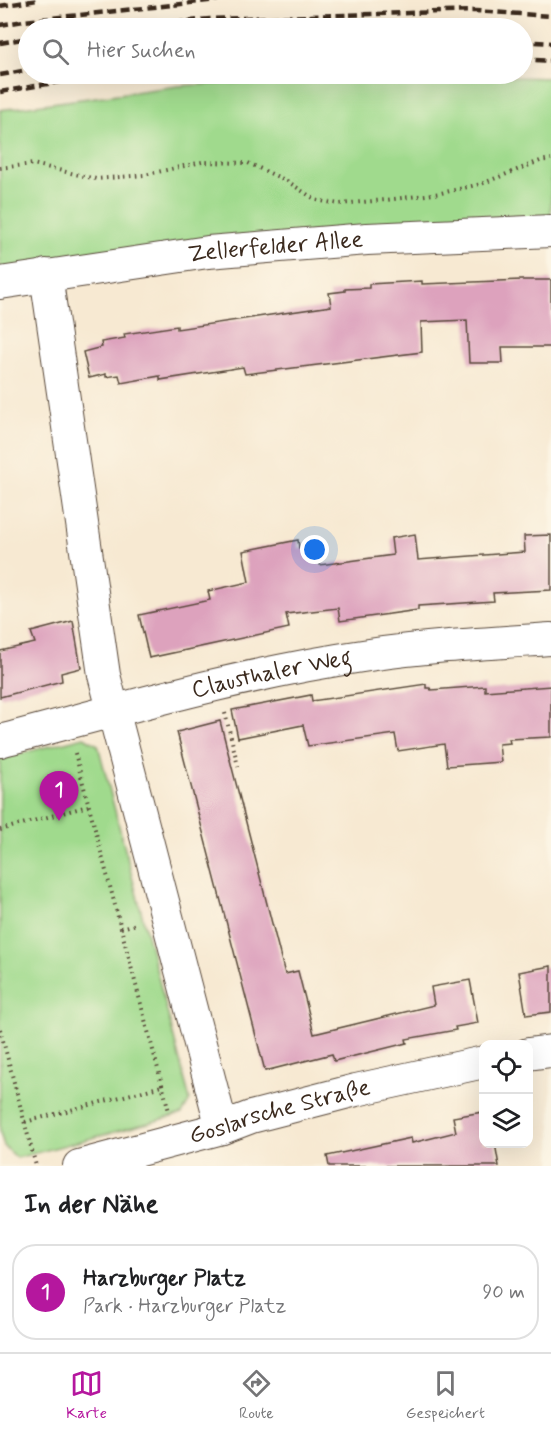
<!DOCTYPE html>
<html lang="de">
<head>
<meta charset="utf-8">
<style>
  body { margin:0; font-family:Mynerve,sans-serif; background:#f2f2f2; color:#202124 }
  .controls { position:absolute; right:18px; bottom:18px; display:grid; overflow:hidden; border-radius:12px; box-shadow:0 6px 24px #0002 }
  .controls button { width:54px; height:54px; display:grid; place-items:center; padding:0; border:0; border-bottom:2px solid #e0e0e0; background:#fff; color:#202124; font:30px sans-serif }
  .you { position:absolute; left:315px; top:550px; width:21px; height:21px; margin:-15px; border:4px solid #fff; border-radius:50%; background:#1a73e8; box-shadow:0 0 0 9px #1a73e833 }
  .badge { display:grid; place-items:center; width:39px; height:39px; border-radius:50%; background:#b5179e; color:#fff; font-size:20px; font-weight:700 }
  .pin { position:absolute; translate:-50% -50px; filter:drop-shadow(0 2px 3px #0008) }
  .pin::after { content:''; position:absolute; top:32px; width:21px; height:18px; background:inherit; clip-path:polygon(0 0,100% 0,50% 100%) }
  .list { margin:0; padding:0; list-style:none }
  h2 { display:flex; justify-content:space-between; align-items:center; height:78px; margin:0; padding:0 24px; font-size:26px }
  h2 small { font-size:20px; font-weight:400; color:#757577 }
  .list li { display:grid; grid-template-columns:39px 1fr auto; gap:18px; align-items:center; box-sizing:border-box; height:96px; margin:0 12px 12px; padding:0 12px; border:2px solid #e0e0e0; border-radius:24px }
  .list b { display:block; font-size:22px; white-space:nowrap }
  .list p { margin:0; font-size:20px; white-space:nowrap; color:#757577 }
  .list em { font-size:20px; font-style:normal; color:#757577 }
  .icon { flex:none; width:33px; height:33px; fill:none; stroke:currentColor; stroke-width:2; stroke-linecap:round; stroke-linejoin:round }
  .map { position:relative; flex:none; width:551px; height:1166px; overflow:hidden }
  .search { position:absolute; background:#fff; box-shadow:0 6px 24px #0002; left:18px; right:18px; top:18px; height:66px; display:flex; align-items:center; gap:15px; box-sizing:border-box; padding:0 21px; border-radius:33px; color:#757577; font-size:22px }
  .sheet { height:186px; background:#fff }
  nav { display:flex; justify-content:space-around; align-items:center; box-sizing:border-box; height:84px; border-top:2px solid #e0e0e0; background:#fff; font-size:16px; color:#757577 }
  nav a { display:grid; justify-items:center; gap:3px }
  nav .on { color:#b5179e }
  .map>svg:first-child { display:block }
  .green { fill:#a0da8d; stroke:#6e8256; stroke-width:1.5 }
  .building { fill:#dda2bd }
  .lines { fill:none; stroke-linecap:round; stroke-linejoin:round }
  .minor-casing { stroke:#574739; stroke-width:34 }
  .path { stroke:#574739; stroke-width:4; stroke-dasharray:1.5 4.5; stroke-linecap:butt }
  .minor { stroke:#fff; stroke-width:32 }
  .rail { stroke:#3b2a1e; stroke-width:4.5; stroke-dasharray:9 4.5; stroke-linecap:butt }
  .labels { text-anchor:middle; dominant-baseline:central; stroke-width:4.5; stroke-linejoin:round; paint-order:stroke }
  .street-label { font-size:24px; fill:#3b2a1e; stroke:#fcf5e5 }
</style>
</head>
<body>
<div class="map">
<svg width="551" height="1166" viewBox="0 0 551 1166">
  <rect width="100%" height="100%" fill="#fcf5e5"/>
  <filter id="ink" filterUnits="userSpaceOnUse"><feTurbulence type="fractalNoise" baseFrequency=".0167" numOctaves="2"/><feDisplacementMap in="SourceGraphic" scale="12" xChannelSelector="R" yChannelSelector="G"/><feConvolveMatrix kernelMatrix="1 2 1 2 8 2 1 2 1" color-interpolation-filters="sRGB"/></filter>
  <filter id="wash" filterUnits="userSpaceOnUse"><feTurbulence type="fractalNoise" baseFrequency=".008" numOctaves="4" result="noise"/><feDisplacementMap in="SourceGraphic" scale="24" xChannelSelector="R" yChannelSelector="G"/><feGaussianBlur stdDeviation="1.35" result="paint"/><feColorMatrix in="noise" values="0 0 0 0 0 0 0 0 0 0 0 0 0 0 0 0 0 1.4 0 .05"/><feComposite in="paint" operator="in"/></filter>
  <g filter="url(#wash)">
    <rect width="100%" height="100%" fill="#f7e9d2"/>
    <g class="green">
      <path d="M389,74L551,78V221L0,272V110L178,86Z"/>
      <path d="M84,737L98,745L190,1100L182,1114L17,1158L4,1146L0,1132V759Z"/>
    </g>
    <g id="blocks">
      <g class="building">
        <path d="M522,280H551V347H502L503,363H469L467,320L421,322L422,352L245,374L243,367L160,380V376L121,383L119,375L106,377V374L89,378L83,352L102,347L101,342L125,338L124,334L177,326V329L331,306L329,293L345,291V289L369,288V284L422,281V284Z"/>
        <path d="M415,534L418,560L525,552L524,536L551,535V590L493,593L494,601L418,606V610L340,621L338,608L286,614L289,628L149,658L139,615L210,600L208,591L249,582L243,551L298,540L299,548L317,545L320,565L393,555L391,538Z"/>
        <path d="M73,621L81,668L61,673L62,681L0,697V651L35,643L31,632Z"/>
        <path d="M426,684V688H430L431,690L485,686V691L551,686V737L509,739L510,743L499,744L501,762L447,766L444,744L398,751L395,734L308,746L303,725L238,738L232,710L311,695L312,701Z"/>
        <path d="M220,721L285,974L298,971L314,1034L434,1005L431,987L470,980L478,1023L455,1027L456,1030L406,1039L407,1043L334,1061L332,1054L265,1071L177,732Z"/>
        <path d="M551,966V1012L526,1015L519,972Z"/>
        <path d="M483,1112V1143H495L499,1166H329L327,1156L411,1138L412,1143L456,1132L453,1117Z"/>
      </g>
    </g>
  </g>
  <g filter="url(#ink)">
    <use href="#blocks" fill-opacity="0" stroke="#574739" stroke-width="1.5"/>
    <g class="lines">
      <g class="minor-casing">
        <g id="minor">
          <path d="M46,275L104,675L222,1128"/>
          <path id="s1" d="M0,283L208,252L367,239L551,231"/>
          <path id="s2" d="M0,741C122,709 244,673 369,655C429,646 490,643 551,639"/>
          <path d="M528,1054L551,1051"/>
          <path id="s3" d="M79,1166L222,1128L251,1117L356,1090L484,1062"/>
        </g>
      </g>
      <g class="path">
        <path d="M0,168L33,164L96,179L144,175L202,162L248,163L287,181L316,200L339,204L386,200L441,193L481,184L540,161L551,159"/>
        <path d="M225,713L239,770"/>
        <path d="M75,753L169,1111"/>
        <path d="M0,830L88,806"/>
        <path d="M121,928L137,924"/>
        <path d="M0,1029L36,1166"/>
        <path d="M25,1122L162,1086"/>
      </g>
      <use href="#minor" class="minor"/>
      <g class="rail">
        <path d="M0,6L38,0"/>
        <path d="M0,25L24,21L218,0"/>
        <path d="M121,28L210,19L475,11L551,16"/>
        <path d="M522,41L551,43"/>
        <path d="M0,43L28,38"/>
        <path d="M522,59L551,61"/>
        <path d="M0,75L28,70"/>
        <path d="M0,92L71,80L143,74"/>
      </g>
    </g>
  </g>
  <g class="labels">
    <g class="street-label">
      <text stroke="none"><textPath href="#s1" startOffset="278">Zellerfelder Allee</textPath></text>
      <text stroke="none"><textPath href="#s2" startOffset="280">Clausthaler Weg</textPath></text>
      <text stroke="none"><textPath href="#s3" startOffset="208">Goslarsche Straße</textPath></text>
    </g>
  </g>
</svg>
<div class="controls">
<button><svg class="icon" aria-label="locate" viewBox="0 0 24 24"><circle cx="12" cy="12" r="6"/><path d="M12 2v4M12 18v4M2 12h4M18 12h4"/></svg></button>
<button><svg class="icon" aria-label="layers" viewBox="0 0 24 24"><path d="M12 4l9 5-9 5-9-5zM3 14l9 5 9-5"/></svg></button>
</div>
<div class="you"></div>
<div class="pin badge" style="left:59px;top:821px">1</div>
<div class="search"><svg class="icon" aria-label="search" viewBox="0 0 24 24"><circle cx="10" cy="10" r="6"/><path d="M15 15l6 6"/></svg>Hier suchen</div>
</div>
<section class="sheet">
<h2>In der Nähe<small></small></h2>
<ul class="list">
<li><span class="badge">1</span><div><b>Harzburger Platz</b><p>Park · Harzburger Platz</p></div><em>90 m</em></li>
</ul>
</section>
<nav>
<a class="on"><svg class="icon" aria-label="map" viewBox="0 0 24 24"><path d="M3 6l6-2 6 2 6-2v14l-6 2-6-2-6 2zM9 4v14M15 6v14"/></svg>Karte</a>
<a><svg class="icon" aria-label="directions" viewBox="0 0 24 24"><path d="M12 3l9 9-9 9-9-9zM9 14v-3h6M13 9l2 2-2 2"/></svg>Route</a>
<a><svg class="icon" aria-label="saved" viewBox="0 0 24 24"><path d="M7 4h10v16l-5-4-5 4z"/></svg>Gespeichert</a>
</nav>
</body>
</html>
